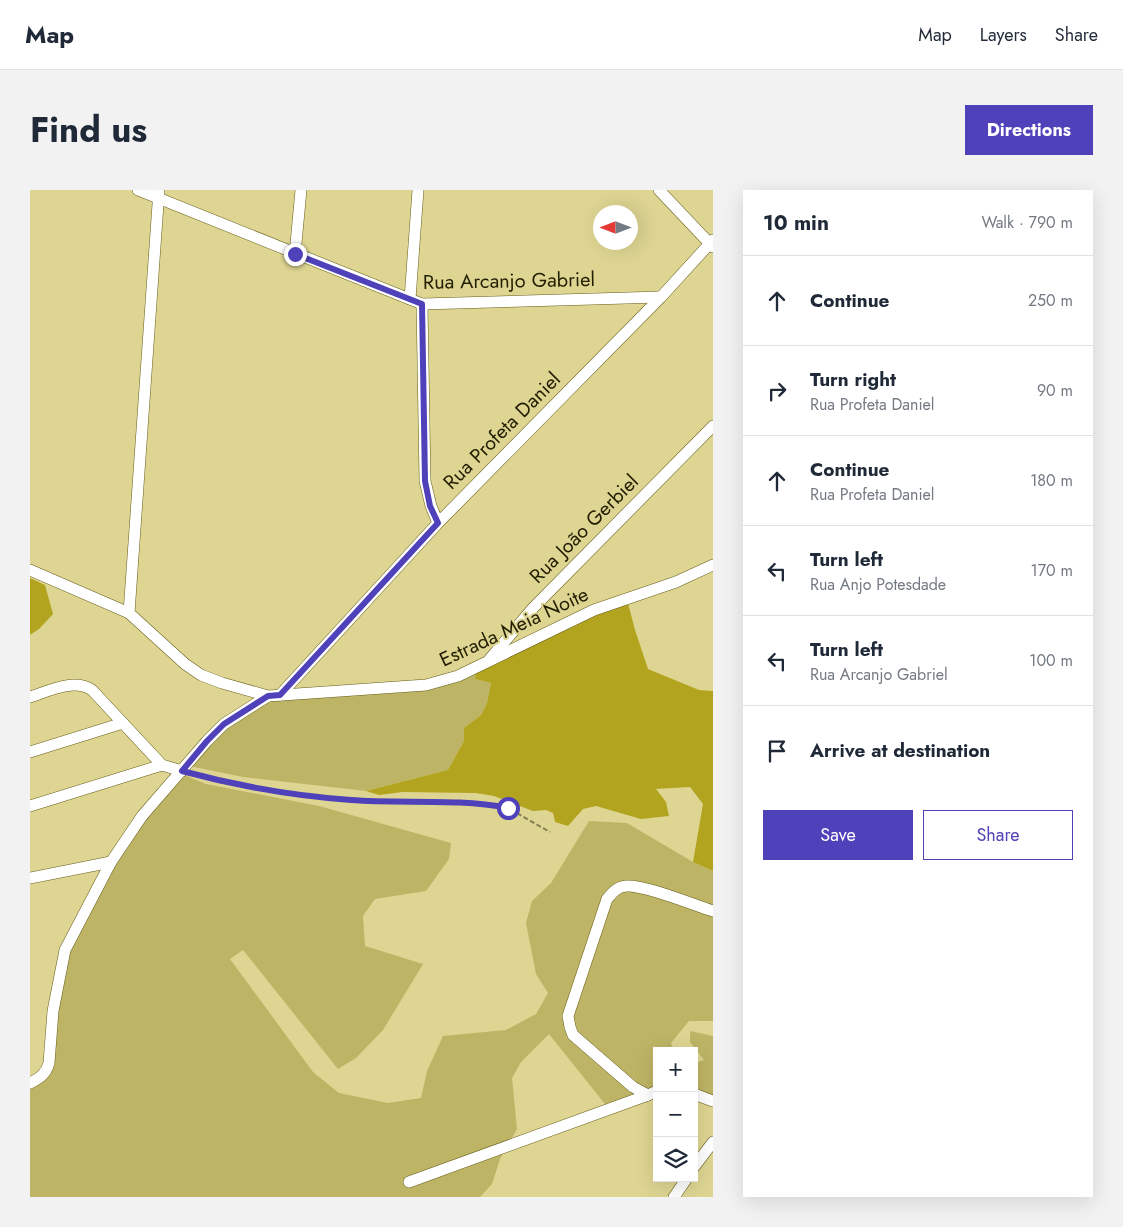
<!DOCTYPE html>
<html lang="en">
<head>
<meta charset="utf-8">
<style>
  body { margin:0; font-family:Jost,sans-serif; background:#f2f2f3; color:#1f2937 }
  .controls { position:absolute; right:15px; bottom:15px; display:grid; overflow:hidden; border-radius:0px; box-shadow:0 5px 20px #0002 }
  .controls button { width:45px; height:45px; display:grid; place-items:center; padding:0; border:0; border-bottom:1px solid #e0e1e3; background:#fff; color:#1f2937; font:25px sans-serif }
  .compass { position:absolute; left:563px; top:15px; width:45px; height:45px; border-radius:50%; background:#fff; box-shadow:0 5px 20px #0002; rotate:270deg }
  .stop { position:absolute; width:15px; height:15px; margin:-11px; border:4px solid #4f41b9; border-radius:50%; background:#fff }
  .stop.end { background:#4f41b9; border-color:#fff; box-shadow:0 1px 5px #0008 }
  .list { margin:0; padding:0; list-style:none }
  h2 { display:flex; justify-content:space-between; align-items:center; height:65px; margin:0; padding:0 20px; font-size:21px }
  h2 small { font-size:16px; font-weight:400; color:#747a83 }
  .list li { display:grid; grid-template-columns:32px 1fr auto; gap:15px; align-items:center; box-sizing:border-box; height:90px; padding:0 20px; border-top:1px solid #e0e1e3 }
  .list b { display:block; font-size:19px; white-space:nowrap }
  .list p { margin:0; font-size:16px; white-space:nowrap; color:#747a83 }
  .list em { font-size:16px; font-style:normal; color:#747a83 }
  .actions { display:flex; gap:10px; padding:15px 20px }
  .actions a { flex:1; padding:11px 0; border:1px solid #4f41b9; border-radius:0px; text-align:center; font-size:18px; color:#4f41b9 }
  .actions .main { background:#4f41b9; color:#fff }
  .icon { flex:none; width:28px; height:28px; fill:none; stroke:currentColor; stroke-width:2; stroke-linecap:round; stroke-linejoin:round }
  .map { position:relative; flex:none; width:683px; height:1007px; overflow:hidden; border-radius:0px }
  header { display:flex; align-items:center; gap:30px; box-sizing:border-box; height:70px; padding:0 25px; background:#fff; border-bottom:1px solid #e0e1e3 }
  header strong { font-size:24px }
  nav { display:flex; gap:28px; margin-inline-start:auto; font-size:18px }
  .intro { display:flex; align-items:center; justify-content:space-between; box-sizing:border-box; height:120px; padding:0 30px }
  h1 { margin:0; font-size:35px }
  .button { padding:12px 22px; border-radius:0px; background:#4f41b9; color:#fff; font-size:18px; font-weight:700 }
  main { display:flex; gap:30px; padding:0 30px }
  aside { flex:1; background:#fff; border-radius:0px; box-shadow:0 5px 20px #0002 }
  .map>svg:first-child { display:block }
  .green { fill:#beb465 }
  .forest { fill:#b3a41f }
  .lines { fill:none; stroke-linecap:round; stroke-linejoin:round }
  .minor-casing { stroke:#665d19; stroke-width:12 }
  .path { stroke:#857f4f; stroke-width:2; stroke-dasharray:5 2.5; stroke-linecap:butt }
  .minor { stroke:#fff; stroke-width:11 }
  .route { stroke:#4f41b9; stroke-width:6 }
  .labels { text-anchor:middle; dominant-baseline:central; stroke-width:4; stroke-linejoin:round; paint-order:stroke }
  .street-label { font-size:20px; fill:#211e03; stroke:#ded592 }
</style>
</head>
<body>
<header>
<strong>Map</strong>
<nav><a>Map</a><a>Layers</a><a>Share</a></nav>
</header>
<div class="intro"><h1>Find us</h1><a class="button">Directions</a></div>
<main>
<div class="map">
<svg width="683" height="1007" viewBox="0 0 683 1007">
  <rect width="100%" height="100%" fill="#ded592"/>
  <g class="green">
    <path d="M446,481L445,489L461,493L457,513L451,525L434,538V551L418,580L336,601L213,587L159,576L197,534L240,508L405,497Z"/>
    <path d="M152,584L176,594L289,616L421,653L419,669L396,701L345,709L333,726L335,756L393,774L353,840L326,868L308,879L213,760L200,769L283,882L309,903L358,913L391,908L397,881L413,846L476,840L506,824L518,803L506,784L496,733L502,711L521,693L559,631L597,633L663,672L683,681V831H659L641,853L644,861H627V904L611,903L575,914L519,844L491,872L482,888L487,939L470,969L462,994L450,1007H0V894L11,889L34,761L98,649Z"/>
    <path d="M660,841L683,846V905H664V873L674,870L660,852Z"/>
  </g>
  <g class="forest">
    <path d="M0,388L15,395L23,424L9,439L0,445Z"/>
    <path d="M598,413L605,440L618,479L669,500L683,501V681L663,672L673,614L660,597L626,599L636,612L639,626L611,629L566,616L553,619L538,636L525,632L523,623L516,620L503,621L464,606L446,603L372,602L349,605L336,601L418,580L434,551V538L451,525L457,513L461,493L445,489L446,481L549,429Z"/>
  </g>
  <g class="lines">
    <g class="minor-casing">
      <g id="minor">
        <path d="M108,0L392,114L631,107"/>
        <path d="M629,0L683,57"/>
        <path d="M265,64L271,0"/>
        <path d="M380,109L388,0"/>
        <path d="M392,114L395,291L401,316L408,333"/>
        <path d="M0,380L99,423L155,474L171,485L192,493L238,506L396,495L428,486L564,420L646,392L683,375"/>
        <path d="M99,423L129,0"/>
        <path d="M459,470L503,418L683,236"/>
        <path d="M250,505L408,333L631,107L683,50"/>
        <path d="M0,507C19,501 44,488 62,500L132,575L152,581"/>
        <path d="M0,562L93,533"/>
        <path d="M0,616L132,575"/>
        <path d="M0,688L81,672"/>
        <path d="M0,893C10,888 16,884 19,873L23,821L35,760L81,672L112,626L177,551L194,534L238,506"/>
        <path d="M627,901L618,905L603,897L543,845L540,837L538,826L577,709C582,703 587,697 596,696C613,694 664,715 683,721"/>
        <path d="M664,904L683,911"/>
        <path d="M664,977L683,952"/>
        <path d="M379,992L618,905"/>
        <path d="M644,1007L657,988"/>
      </g>
    </g>
    <path class="path" d="M161,584L193,592L257,602L321,610L454,614L478,618L520,642"/>
    <use href="#minor" class="minor"/>
  </g>
  <g class="lines">
    <path class="route" d="M265,64L392,114L395,291L400,316L408,333L250,505L238,506L194,534L177,551L152,581C207,596 264,606 321,610C373,614 426,608 478,618"/>
  </g>
  <g class="labels">
    <g class="street-label">
      <text transform="translate(479 91) rotate(-1)">Rua Arcanjo Gabriel</text>
      <text transform="translate(472 241) rotate(-45)">Rua Profeta Daniel</text>
      <text transform="translate(554 339) rotate(-45)">Rua João Gerbiel</text>
      <text transform="translate(484 437) rotate(-25)">Estrada Meia Noite</text>
    </g>
  </g>
</svg>
<div class="controls">
<button>+</button>
<button>−</button>
<button><svg class="icon" aria-label="layers" viewBox="0 0 24 24"><path d="M12 4l9 5-9 5-9-5zM3 14l9 5 9-5"/></svg></button>
</div>
<svg class="compass" viewBox="-18 -18 36 36"><path d="M0-13l5 13h-10z" fill="#e53935"/><path d="M0 13l5-13h-10z" fill="#747a83"/></svg>
<div class="stop" style="left:478px;top:618px"></div>
<div class="stop end" style="left:265px;top:64px"></div>
</div>
<aside>
<h2>10 min<small>Walk · 790 m</small></h2>
<ul class="list">
<li><svg class="icon" aria-label="ahead" viewBox="0 0 24 24"><path d="M12 20V5M6 11l6-6 6 6"/></svg><div><b>Continue</b></div><em>250 m</em></li>
<li><svg class="icon" aria-label="right" viewBox="0 0 24 24"><path d="M7 20v-9h11M14 6l5 5-5 5"/></svg><div><b>Turn right</b><p>Rua Profeta Daniel</p></div><em>90 m</em></li>
<li><svg class="icon" aria-label="ahead" viewBox="0 0 24 24"><path d="M12 20V5M6 11l6-6 6 6"/></svg><div><b>Continue</b><p>Rua Profeta Daniel</p></div><em>180 m</em></li>
<li><svg class="icon" aria-label="left" viewBox="0 0 24 24"><path d="M17 20v-9H6M10 6l-5 5 5 5"/></svg><div><b>Turn left</b><p>Rua Anjo Potesdade</p></div><em>170 m</em></li>
<li><svg class="icon" aria-label="left" viewBox="0 0 24 24"><path d="M17 20v-9H6M10 6l-5 5 5 5"/></svg><div><b>Turn left</b><p>Rua Arcanjo Gabriel</p></div><em>100 m</em></li>
<li><svg class="icon" aria-label="arrive" viewBox="0 0 24 24"><path d="M6 21V4h12l-3 4 3 4H6"/></svg><div><b>Arrive at destination</b></div></li>
</ul>
<div class="actions"><a class="main">Save</a><a>Share</a></div>
</aside>
</main>
</body>
</html>
